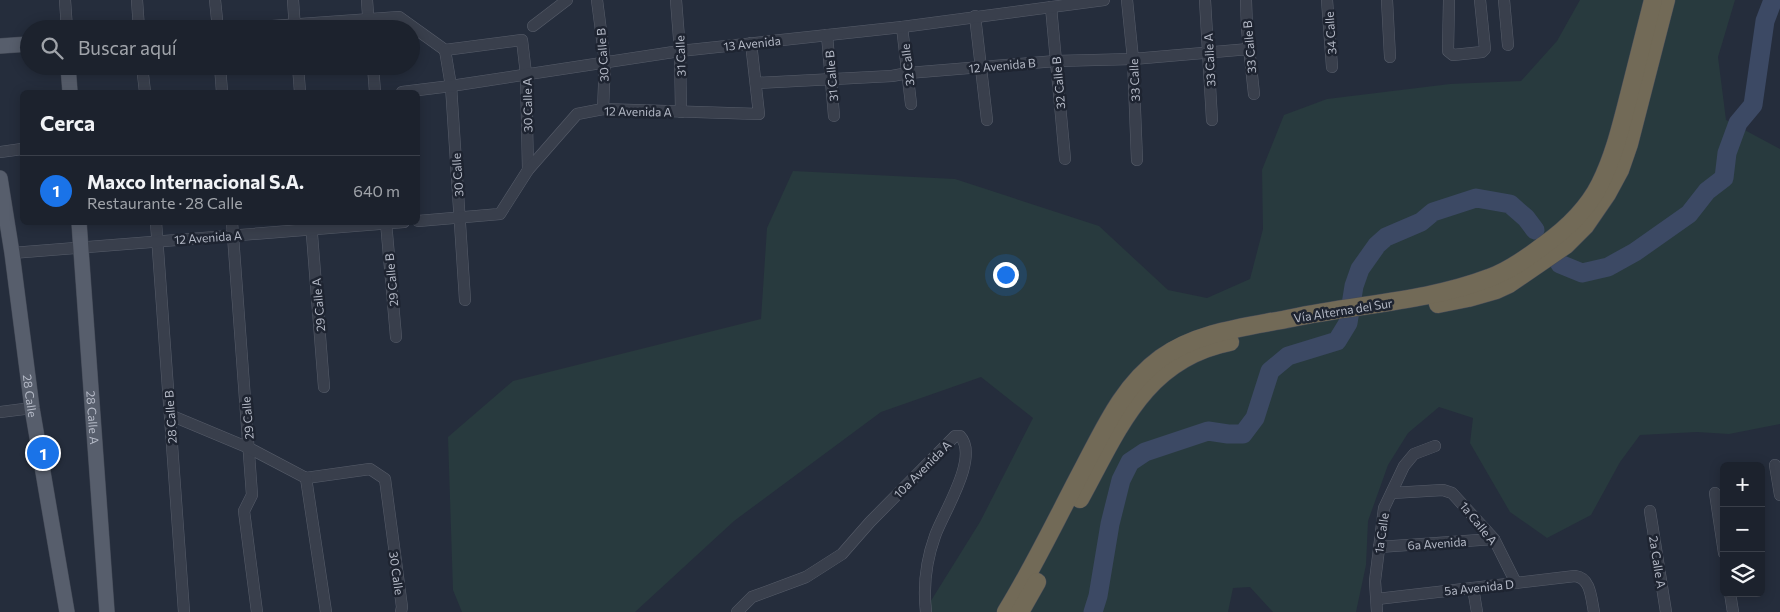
<!DOCTYPE html>
<html lang="es">
<head>
<meta charset="utf-8">
<style>
  body { margin:0; font-family:Commissioner,sans-serif; background:#292f39; color:#f1f3f6 }
  .controls { position:absolute; right:15px; bottom:15px; display:grid; overflow:hidden; border-radius:8px; box-shadow:0 2px 12px #0003 }
  .controls button { width:45px; height:45px; display:grid; place-items:center; padding:0; border:0; border-bottom:1px solid #3a3f49; background:#1c222d; color:#f1f3f6; font:25px sans-serif }
  .you { position:absolute; left:1005px; top:274px; width:18px; height:18px; margin:-12px; border:4px solid #fff; border-radius:50%; background:#1a73e8; box-shadow:0 0 0 8px #1a73e833 }
  .badge { display:grid; place-items:center; width:32px; height:32px; border-radius:50%; background:#1a73e8; color:#fff; font-size:16px; font-weight:700 }
  .pin { position:absolute; translate:-50% -50%; border:2px solid #fff; box-shadow:0 1px 5px #0006 }
  .list { margin:0; padding:0; list-style:none }
  h2 { display:flex; justify-content:space-between; align-items:center; height:65px; margin:0; padding:0 20px; font-size:21px }
  h2 small { font-size:16px; font-weight:400; color:#a0a4aa }
  .list li { display:grid; grid-template-columns:32px 1fr auto; gap:15px; align-items:center; box-sizing:border-box; height:70px; padding:0 20px; border-top:1px solid #3a3f49 }
  .list b { display:block; font-size:19px; white-space:nowrap }
  .list p { margin:0; font-size:16px; white-space:nowrap; color:#a0a4aa }
  .list em { font-size:16px; font-style:normal; color:#a0a4aa }
  .icon { flex:none; width:28px; height:28px; fill:none; stroke:currentColor; stroke-width:2; stroke-linecap:round; stroke-linejoin:round }
  .map { position:relative; flex:none; width:1780px; height:612px; overflow:hidden }
  .search { position:absolute; background:#1c222d; box-shadow:0 2px 12px #0003; left:20px; top:20px; width:400px; height:55px; display:flex; align-items:center; gap:12px; box-sizing:border-box; padding:0 18px; border-radius:28px; color:#a0a4aa; font-size:19px }
  .panel { position:absolute; background:#1c222d; box-shadow:0 2px 12px #0003; left:20px; top:90px; width:400px; height:135px; border-radius:8px }
  .map>svg:first-child { display:block }
  .green { fill:#283a3e }
  .lines { fill:none; stroke-linecap:round; stroke-linejoin:round }
  .river { stroke:#3c4964; stroke-width:19 }
  .minor-casing { stroke:#575d6a; stroke-width:12 }
  .major-casing { stroke:#424855; stroke-width:16 }
  .highway-casing { stroke:#444a57; stroke-width:19 }
  .minor { stroke:#393f4c; stroke-width:11 }
  .major { stroke:#575e6c; stroke-width:15 }
  .highway { stroke:#726a57; stroke-width:18 }
  .labels { text-anchor:middle; dominant-baseline:central; stroke-width:5; stroke-linejoin:round; paint-order:stroke }
  .street-label { font-size:12px; fill:#b5bac7; stroke:#1e2431 }
</style>
</head>
<body>
<div class="map">
<svg width="1780" height="612" viewBox="0 0 1780 612">
  <rect width="100%" height="100%" fill="#252d3c"/>
  <path class="green" d="M1580,0H1735L1718,57L1726,120L1780,149V424L1729,434L1697,432L1640,435L1620,462L1591,515L1547,538L1510,512L1470,443L1473,418L1439,407L1408,433L1388,465L1368,521L1366,565L1356,612H1273L1250,587L1233,588L1228,612H924L980,522L1033,418L981,377L881,412L734,521L635,612H462L453,590L448,437L513,381L761,319L767,228L793,171L955,179L1099,226L1168,290L1207,298L1250,279L1263,229L1262,170L1284,115L1327,99L1450,84L1521,81L1557,41Z"/>
  <g class="lines">
    <g class="river">
      <path d="M1560,264L1582,273L1608,267L1635,252L1689,214L1707,191L1724,178L1727,153L1738,123L1753,105L1765,21L1773,0"/>
      <path d="M1093,612L1098,596L1110,524L1121,480L1130,462L1145,452L1208,431L1228,434H1243L1255,418L1270,371L1288,356L1337,341L1348,323L1354,286L1360,269L1377,245L1386,237L1421,222L1433,212L1476,198L1510,204L1526,218L1535,230"/>
    </g>
    <g class="minor-casing">
      <g id="minor">
        <path d="M65,0L67,29"/>
        <path d="M137,0L139,29"/>
        <path d="M215,0L218,29"/>
        <path d="M293,0L295,29"/>
        <path d="M367,0L369,29"/>
        <path d="M597,0L605,62L603,109"/>
        <path d="M676,0L680,51L681,112"/>
        <path d="M1127,0L1133,59L1137,160"/>
        <path d="M1205,0L1212,120"/>
        <path d="M1246,0L1247,29L1254,94"/>
        <path d="M1327,0L1332,67"/>
        <path d="M1387,0L1390,57"/>
        <path d="M1449,0L1448,51L1453,55L1482,52L1485,49L1480,0"/>
        <path d="M1504,0L1508,45"/>
        <path d="M1051,7L1065,159"/>
        <path d="M975,16L987,120"/>
        <path d="M533,26L567,0"/>
        <path d="M902,27L911,104"/>
        <path d="M228,29L399,17L445,50L522,40L526,74L528,170"/>
        <path d="M827,35L834,116"/>
        <path d="M445,50L451,86L465,300"/>
        <path d="M142,66L145,92"/>
        <path d="M220,66L222,92"/>
        <path d="M298,66L300,92"/>
        <path d="M373,66L375,92"/>
        <path d="M756,83L892,76L908,73L1056,61L1133,59L1249,49"/>
        <path d="M402,92L451,86L680,51L902,27L1104,0"/>
        <path d="M0,152L22,149"/>
        <path d="M418,221L500,214L528,170L577,114L603,109L759,114L751,43"/>
        <path d="M156,222L184,612"/>
        <path d="M232,222L252,495L244,511L257,612"/>
        <path d="M311,222L324,387"/>
        <path d="M386,222L396,337"/>
        <path d="M12,253L404,222"/>
        <path d="M0,412L32,408"/>
        <path d="M170,415L249,448L306,478L370,469L385,479L402,607L401,612"/>
        <path d="M1775,465L1780,495"/>
        <path d="M306,478L326,612"/>
        <path d="M1392,493L1443,490L1452,493L1494,539L1516,583"/>
        <path d="M1715,493L1724,553"/>
        <path d="M1650,511L1666,612"/>
        <path d="M1379,547L1494,539"/>
        <path d="M1473,588L1477,612"/>
        <path d="M1730,593L1733,612"/>
        <path d="M1377,599L1575,576C1591,578 1591,598 1594,612"/>
        <path d="M737,612L752,597L806,577L842,554L870,522L955,436H960C980,457 943,513 935,536C926,561 923,586 926,612"/>
        <path d="M1377,612L1375,581L1384,508L1404,466L1414,454L1435,446"/>
      </g>
    </g>
    <g class="major-casing">
      <g id="major">
        <path d="M0,46L29,44"/>
        <path d="M68,66L70,92"/>
        <path id="s1" d="M0,178L12,253L32,408L67,612"/>
        <path id="s2" d="M79,222L107,612"/>
      </g>
    </g>
    <g class="highway-casing">
      <g id="highway">
        <path d="M1438,304L1468,298L1496,290L1509,284L1566,245L1585,226L1607,194L1620,170L1629,144L1666,0"/>
        <path d="M1080,499C1118,430 1144,359 1230,342"/>
        <path d="M1006,612C1035,565 1059,514 1085,465C1106,425 1124,385 1161,358C1199,331 1247,327 1292,318C1357,304 1426,302 1489,278C1509,271 1527,258 1544,245C1565,230 1588,208 1600,184C1614,156 1621,126 1629,95C1637,64 1645,32 1653,0"/>
        <path d="M1020,612L1037,582"/>
      </g>
    </g>
    <use href="#minor" class="minor"/>
    <use href="#major" class="major"/>
    <use href="#highway" class="highway"/>
  </g>
  <g class="labels">
    <g class="street-label">
      <text transform="translate(1330 33) rotate(-94)">34 Calle</text>
      <text transform="translate(752 43) rotate(-6)">13 Avenida</text>
      <text transform="translate(1249 47) rotate(-95)">33 Calle B</text>
      <text transform="translate(602 55) rotate(-94)">30 Calle B</text>
      <text transform="translate(680 56) rotate(-92)">31 Calle</text>
      <text transform="translate(1209 60) rotate(-93)">33 Calle A</text>
      <text transform="translate(907 65) rotate(-97)">32 Calle</text>
      <text transform="translate(1002 65) rotate(-5)">12 Avenida B</text>
      <text transform="translate(831 76) rotate(-95)">31 Calle B</text>
      <text transform="translate(1134 80) rotate(-93)">33 Calle</text>
      <text transform="translate(1058 83) rotate(-95)">32 Calle B</text>
      <text transform="translate(527 105) rotate(-91)">30 Calle A</text>
      <text transform="translate(638 111) rotate(1)">12 Avenida A</text>
      <text transform="translate(457 175) rotate(-94)">30 Calle</text>
      <text transform="translate(208 237) rotate(-4)">12 Avenida A</text>
      <text transform="translate(391 280) rotate(-95)">29 Calle B</text>
      <text transform="translate(318 305) rotate(-95)">29 Calle A</text>
      <text transform="translate(1343 310) rotate(-9)">Vía Alterna del Sur</text>
      <text stroke="none"><textPath href="#s1" startOffset="220">28 Calle</textPath></text>
      <text stroke="none"><textPath href="#s2" startOffset="196">28 Calle A</textPath></text>
      <text transform="translate(170 417) rotate(-94)">28 Calle B</text>
      <text transform="translate(247 418) rotate(-95)">29 Calle</text>
      <text transform="translate(922 469) rotate(-45)">10a Avenida A</text>
      <text transform="translate(1479 523) rotate(51)">1a Calle A</text>
      <text transform="translate(1381 533) rotate(-82)">1a Calle</text>
      <text transform="translate(1437 543) rotate(-4)">6a Avenida</text>
      <text transform="translate(1658 562) rotate(81)">2a Calle A</text>
      <text transform="translate(397 573) rotate(82)">30 Calle</text>
      <text transform="translate(1479 587) rotate(-6)">5a Avenida D</text>
    </g>
  </g>
</svg>
<div class="controls">
<button>+</button>
<button>−</button>
<button><svg class="icon" aria-label="layers" viewBox="0 0 24 24"><path d="M12 4l9 5-9 5-9-5zM3 14l9 5 9-5"/></svg></button>
</div>
<div class="you"></div>
<div class="pin badge" style="left:43px;top:453px">1</div>
<div class="search"><svg class="icon" aria-label="search" viewBox="0 0 24 24"><circle cx="10" cy="10" r="6"/><path d="M15 15l6 6"/></svg>Buscar aquí</div>
<section class="panel">
<h2>Cerca<small></small></h2>
<ul class="list">
<li><span class="badge">1</span><div><b>Maxco Internacional S.A.</b><p>Restaurante · 28 Calle</p></div><em>640 m</em></li>
</ul>
</section>
</div>
</body>
</html>
